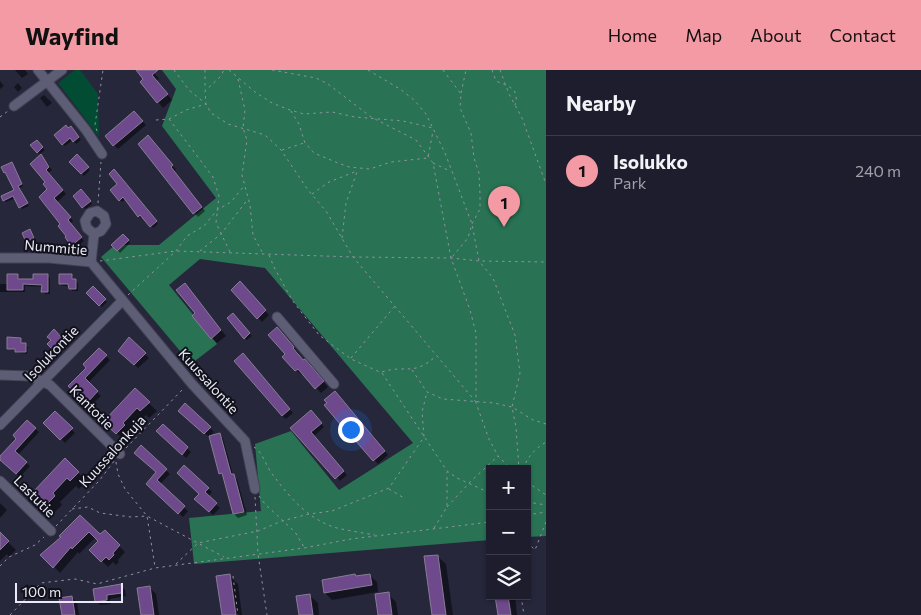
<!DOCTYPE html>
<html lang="en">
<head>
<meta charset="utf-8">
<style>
  body { margin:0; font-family:Commissioner,sans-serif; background:#2a2a39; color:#f1f3f6 }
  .controls { position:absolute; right:15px; bottom:15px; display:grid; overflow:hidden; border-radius:0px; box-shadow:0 1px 4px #0004 }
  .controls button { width:45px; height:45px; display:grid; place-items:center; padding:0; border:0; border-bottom:1px solid #3b3b49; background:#1d1d2d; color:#f1f3f6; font:25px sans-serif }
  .scale { position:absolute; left:15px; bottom:12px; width:108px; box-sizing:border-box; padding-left:5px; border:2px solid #e9e9f8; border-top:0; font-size:14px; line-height:18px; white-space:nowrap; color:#e9e9f8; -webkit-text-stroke:4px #11111a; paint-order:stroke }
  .you { position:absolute; left:350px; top:359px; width:18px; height:18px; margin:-12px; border:4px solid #fff; border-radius:50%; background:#1a73e8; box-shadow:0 0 0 8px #1a73e833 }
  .badge { display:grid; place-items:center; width:32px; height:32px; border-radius:50%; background:#f49aa5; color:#111; font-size:16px; font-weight:700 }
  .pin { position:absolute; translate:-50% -41px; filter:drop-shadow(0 1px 2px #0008) }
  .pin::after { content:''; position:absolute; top:26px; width:18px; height:15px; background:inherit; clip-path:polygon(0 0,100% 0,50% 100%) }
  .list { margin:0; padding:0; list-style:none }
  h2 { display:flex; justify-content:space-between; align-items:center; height:65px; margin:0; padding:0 20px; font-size:21px }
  h2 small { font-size:16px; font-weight:400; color:#a0a2aa }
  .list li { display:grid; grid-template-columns:32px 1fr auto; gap:15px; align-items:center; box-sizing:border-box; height:70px; padding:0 20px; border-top:1px solid #3b3b49 }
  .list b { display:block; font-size:19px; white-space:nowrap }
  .list p { margin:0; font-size:16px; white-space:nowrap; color:#a0a2aa }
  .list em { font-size:16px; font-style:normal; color:#a0a2aa }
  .icon { flex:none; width:28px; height:28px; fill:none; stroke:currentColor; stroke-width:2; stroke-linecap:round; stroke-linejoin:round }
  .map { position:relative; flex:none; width:546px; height:545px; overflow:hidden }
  header { display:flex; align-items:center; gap:30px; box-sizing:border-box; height:70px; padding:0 25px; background:#f49aa5; color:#111 }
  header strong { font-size:24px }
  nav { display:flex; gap:28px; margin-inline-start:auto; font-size:18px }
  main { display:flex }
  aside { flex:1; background:#1d1d2d }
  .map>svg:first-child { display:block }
  .green { fill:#014c32 }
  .forest { fill:#297354 }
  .shadow { fill:#0007 }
  .building { fill:#6e4a8d; stroke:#887c94 }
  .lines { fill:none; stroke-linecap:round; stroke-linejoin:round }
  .minor-casing { stroke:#444355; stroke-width:11 }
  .path { stroke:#9191a3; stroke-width:1; stroke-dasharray:2.5 4; stroke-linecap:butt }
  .minor { stroke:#5d5e76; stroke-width:9 }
  .labels { text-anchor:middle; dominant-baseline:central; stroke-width:4; stroke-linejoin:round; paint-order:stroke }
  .street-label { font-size:14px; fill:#e9e9f8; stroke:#11111a }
</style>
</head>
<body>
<header>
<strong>Wayfind</strong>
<nav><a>Home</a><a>Map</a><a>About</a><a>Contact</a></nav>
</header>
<main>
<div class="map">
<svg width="546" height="545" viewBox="0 0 546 545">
  <rect width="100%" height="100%" fill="#27273c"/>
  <path class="green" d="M75,0H80L98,24L99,67L58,13Z"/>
  <path class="forest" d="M162,0H546V466L527,467V399H490V470L194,494L189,448L261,441L255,374L291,361L339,420L413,373L265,198L200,189L169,215L217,274L191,294L101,187L115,175H159L216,128L162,56L176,19Z"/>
  <g class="shadow">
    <path d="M15,0H25L28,4L22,8Z"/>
    <path d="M138,0H152L159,9L156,11L172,30L163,38L141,12L145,9Z"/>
    <path d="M0,11L4,16L0,19Z"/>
    <path d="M18,13L22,18L18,22L14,17Z"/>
    <path d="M44,25L52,33L47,37L40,28Z"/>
    <path d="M138,46L146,55L118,79L114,75Z"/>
    <path d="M68,59L73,60L81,70L76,74L73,70L65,76L63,74Z"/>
    <path d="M152,71L176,100L174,102L205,141L198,147L165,107Z"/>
    <path d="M37,72L45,80L40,84L32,76Z"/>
    <path d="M77,86L90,100L84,106L70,92Z"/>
    <path d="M44,89L52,100L48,103L66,124L57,132L73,151L70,154L84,171L75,178L62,155L49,120Z"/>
    <path d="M12,93L23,116L20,118L29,136L22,139L16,128L6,132L4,130L16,120L5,102Z"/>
    <path d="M116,103L158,154L153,158L143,147L141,148L139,146L126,129L122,132L120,130L119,115Z"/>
    <path d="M83,123L92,134L86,139L83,137Z"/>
    <path d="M30,161L36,170L29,174L27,171Z"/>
    <path d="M123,165L130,173L120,183L113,175Z"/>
    <path d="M18,205L20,210H34L48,206L50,208V224H45L43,221V217L25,216V222H0V214H8Z"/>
    <path d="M72,205L74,210L78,213V221H72L70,216H63L60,214Z"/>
    <path d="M240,213L269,245L262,252L232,220Z"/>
    <path d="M185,215L226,266L217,273L212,268L197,243Z"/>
    <path d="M93,217L107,232L102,237L88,223Z"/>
    <path d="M236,247L252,266L247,270L245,268Z"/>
    <path d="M54,261L64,271L55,280L49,274L52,270Z"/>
    <path d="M282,264L299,283L297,285L310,296L328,317L321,323L303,304L302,305L296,300L287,284Z"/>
    <path d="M21,269L23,274L28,277L27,284L19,283L9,278Z"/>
    <path d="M129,269L149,288L138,298L120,281Z"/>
    <path d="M99,279L110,290L88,313L101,326L90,336L70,316L88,298Z"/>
    <path d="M247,289L293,343L286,349L282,346Z"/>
    <path d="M135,320L157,341L149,348L146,345L130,362L133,364L126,372L105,352Z"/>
    <path d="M339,327L388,385L378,394L355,369L357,367L352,361L350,363L346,359Z"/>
    <path d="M185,335L214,362L209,367L180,341Z"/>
    <path d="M55,342L75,363L65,373L45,353Z"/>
    <path d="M314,345L324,357L313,367L347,405L340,411L292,358Z"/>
    <path d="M27,351L39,362L18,385L30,396L20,407L0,388L18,369Z"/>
    <path d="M163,355L191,382L186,388L157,361Z"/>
    <path d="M219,364L223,368L233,405L237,409L247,445L238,448L234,444L224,407L220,403Z"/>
    <path d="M141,377L170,404L159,415L188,441L183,447L147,413L157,403Z"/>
    <path d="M65,390L87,411L79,419L76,416L60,432L62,435L55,442L35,422Z"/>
    <path d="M208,418L212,422L208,427L220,438L213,445L196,429Z"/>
    <path d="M0,433L7,440L0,448Z"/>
    <path d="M80,446L100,466L105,462L125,482L118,490L119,492L116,495L113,492L108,497L91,480L100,471L96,467L79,484L78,482L60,503L42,485L62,467Z"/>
    <path d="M0,464L16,480L9,487L7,484L0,491Z"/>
    <path d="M437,486L446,494L453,545H434Z"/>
    <path d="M369,505L377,512L378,522L332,530L325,523L356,507Z"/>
    <path d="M229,506L238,514L242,545H223Z"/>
    <path d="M121,516L125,520L126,526L110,529L111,534L100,535L96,531Z"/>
    <path d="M150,518L156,524L159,545H143Z"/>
    <path d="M388,524L396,532L398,545H379Z"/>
    <path d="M309,525L318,533L319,545H300Z"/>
    <path d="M496,526H515L517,545H499Z"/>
    <path d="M71,527L77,532L79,545H63Z"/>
  </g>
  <g class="building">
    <path d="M136,0H158L152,5L168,24L157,33L140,12L143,9Z"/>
    <path d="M134,41L143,51L113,76L105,66Z"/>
    <path d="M66,55L68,58L71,56L79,67L73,72L70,68L62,75L54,65Z"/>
    <path d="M148,65L173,95L171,97L202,137L193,144L138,74Z"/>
    <path d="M37,70L43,77L37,83L30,75Z"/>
    <path d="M41,84L49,97L46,100L63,120L54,128L71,147L68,150L82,167L71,176L65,167L66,166L58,156L60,154L39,127L47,119L43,114L45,112L30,94Z"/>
    <path d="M77,84L89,97L81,104L69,92Z"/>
    <path d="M12,92L22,114L18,116L28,133L19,138L13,126L3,131L1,126L14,120L5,102L4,103L1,97Z"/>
    <path d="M114,99L157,151L150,157L140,145L138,147L123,127L119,131L110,120L117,114L109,104Z"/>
    <path d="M81,119L91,131L82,138L73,126Z"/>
    <path d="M30,159L34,168L26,172L22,163Z"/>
    <path d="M123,164L129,170L117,181L111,175Z"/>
    <path d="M7,204H18V209H33V204H48V222H41L42,215L23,214V220H7Z"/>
    <path d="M59,204H72V209H76V219H69L68,214H59Z"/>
    <path d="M240,211L266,240L257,249L231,220Z"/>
    <path d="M185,213L221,260L211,269L192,246L195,243L176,220Z"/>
    <path d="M93,216L106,229L99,236L86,223Z"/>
    <path d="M233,243L250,263L244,269L227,248Z"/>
    <path d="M277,257L294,277L293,278L303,290L305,289L324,311L315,319L298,299L295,301L282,287L285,284L268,265Z"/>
    <path d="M54,259L62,268L52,279L47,274L51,270L47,267Z"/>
    <path d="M7,267L21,268V273H26V282H15V279H7Z"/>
    <path d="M129,267L146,283L134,295L118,281Z"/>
    <path d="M99,278L107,285L85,308L98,321L86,334L68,316L86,298L83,294Z"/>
    <path d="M243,283L290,339L282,346L234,291Z"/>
    <path d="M135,318L150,332L140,341L137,338L123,353L125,355L116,364L103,352Z"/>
    <path d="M335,321L385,381L373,391L354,369L355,367L348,358L345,360L324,335L327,333L324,330Z"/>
    <path d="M185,333L211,357L204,364L178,341Z"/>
    <path d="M311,340L322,353L311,362L344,401L335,409L290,358Z"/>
    <path d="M55,341L73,358L60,370L43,353Z"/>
    <path d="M27,350L36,358L15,381L27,392L16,404L0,390V386L16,369L13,365Z"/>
    <path d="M163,354L188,377L182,385L156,361Z"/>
    <path d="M220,363L231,404H234L244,442L233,444L222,403L219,404L209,366Z"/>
    <path d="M141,375L167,399L157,410L185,436L178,444L146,414L156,402L134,383Z"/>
    <path d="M65,388L79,402L70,411L67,408L53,423L55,426L46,435L33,422Z"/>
    <path d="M184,395L209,418L205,422L217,433L209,442L194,429L199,424L177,403Z"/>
    <path d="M80,445L100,464L105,460L120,475L113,483L114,485L109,490L106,487L101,492L89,480L98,471L89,462L72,479L71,477L53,498L40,485L61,467L59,466Z"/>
    <path d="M0,462L9,471L0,480Z"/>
    <path d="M438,485L446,545H432L424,486Z"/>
    <path d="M230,504L236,545H222L216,506Z"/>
    <path d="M355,504L356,506L370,504L372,515L324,523L322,510Z"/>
    <path d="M121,514L122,523L107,525V530L95,532L93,519Z"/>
    <path d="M150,516L154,545H141L137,518Z"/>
    <path d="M389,522L392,545H378L375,524Z"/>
    <path d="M310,524L313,545H299L296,526Z"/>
    <path d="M72,526L75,545H62L59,528Z"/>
    <path d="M495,526H508L511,545H498Z"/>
  </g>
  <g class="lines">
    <g class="minor-casing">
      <g id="minor">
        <path d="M38,0L86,60L102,84"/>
        <path d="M14,36L62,0"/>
        <path d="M0,188H49L91,192L192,314L245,371L255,419"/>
        <path d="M91,192L94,164L101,161L106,154L104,146L97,141L90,143L85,151L87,158L94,164"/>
        <path d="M277,247L334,314"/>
        <path d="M0,305L29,306L50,315L120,384"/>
        <path d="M0,355L122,231"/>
        <path d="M0,411L51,461"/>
      </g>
    </g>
    <g class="path">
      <path d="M174,0L189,20L206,34L211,43L228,54L265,65L281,80L308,120L326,141L353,187L476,332"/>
      <path d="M205,0V20"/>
      <path d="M229,0L255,22L272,33L290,40L304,44L332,42L355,47L403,51L433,58"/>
      <path d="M272,0L316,8L328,14L371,47L416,70L433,93L451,188L470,240L476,263V333L489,369L498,386L511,399"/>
      <path d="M368,0L400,19L414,30L426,44L445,83L472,154L479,191L493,208L515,265L520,303L512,337L516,357L519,399"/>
      <path d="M443,0L461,24L460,38L471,63L474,88L479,103L480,125V139L472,154L468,168L452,187"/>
      <path d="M492,0L496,11C509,17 520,18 515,35"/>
      <path d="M500,0L509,24L522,48L546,114"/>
      <path d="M238,9L245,40L243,58L247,70L242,105L250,135L253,165L262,182"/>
      <path d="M461,23L466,0"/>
      <path d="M291,41L299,54L305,73L314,83L338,93L349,97L370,99L391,92L428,88L433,61"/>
      <path d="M0,47L8,41"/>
      <path d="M169,49L213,107L219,126L216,153L230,182"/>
      <path d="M156,50L169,49L186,40L206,34L205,21L220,7L224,0"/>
      <path d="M97,61L95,55L103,0"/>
      <path d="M282,80L304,73"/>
      <path d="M433,93L450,101"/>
      <path d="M312,124L329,112L357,101"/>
      <path d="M98,133L101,92"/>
      <path d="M342,168L346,133L358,99"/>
      <path d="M200,181L221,164L248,129"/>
      <path d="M269,185L274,197L292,230L319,265L351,289L382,303L447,401L457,408L490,423"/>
      <path d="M100,191L176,181L353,187L451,188L479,191L546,192"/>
      <path d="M128,225L176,181L187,166L204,156L217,140L231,132L244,116"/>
      <path d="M351,288L395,236"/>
      <path d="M412,300L427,322L443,329L494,333L512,337L533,350L546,354"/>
      <path d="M382,302C406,294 413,307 436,286"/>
      <path d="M254,377C263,382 266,397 273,405C290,428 309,450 337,458C350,461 363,463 375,465"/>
      <path d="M126,378L184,318"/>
      <path d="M116,392L118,404L125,419L147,446L224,487"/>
      <path d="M523,399C528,386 535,379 546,372"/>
      <path d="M527,412L546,425"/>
      <path d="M389,419L404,428"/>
      <path d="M259,426L265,434L295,462L304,477"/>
      <path d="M255,427L258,484L267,545"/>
      <path d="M527,432L546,435"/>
      <path d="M447,437L470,412L498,386"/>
      <path d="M72,439L88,437L100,443L131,447L147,446L155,497"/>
      <path d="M527,445L546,442"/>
      <path d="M56,456L99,411L115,390"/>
      <path d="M434,458L447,437V402"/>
      <path d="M527,472L535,480L546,452"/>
      <path d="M176,494L198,473L258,461L282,451L309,444L332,441L389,418L424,367L422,342L427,322"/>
      <path d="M0,496L9,487L35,475L44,467"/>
      <path d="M233,506L238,545"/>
      <path d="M521,526L524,545"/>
      <path d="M10,545L41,513L75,509L97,514L155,498L304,478L351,469L490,452"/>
    </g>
    <use href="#minor" class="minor"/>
  </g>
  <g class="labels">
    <g class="street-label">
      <text transform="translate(56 177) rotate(5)">Nummitie</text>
      <text transform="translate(51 283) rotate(-46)">Isolukontie</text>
      <text transform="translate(209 311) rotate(48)">Kuussalontie</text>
      <text transform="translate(92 337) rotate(45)">Kantotie</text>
      <text transform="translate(112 381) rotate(-48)">Kuussalonkuja</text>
      <text transform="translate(35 426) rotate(45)">Lastutie</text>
    </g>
  </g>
</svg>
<div class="controls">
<button>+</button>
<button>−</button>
<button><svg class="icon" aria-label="layers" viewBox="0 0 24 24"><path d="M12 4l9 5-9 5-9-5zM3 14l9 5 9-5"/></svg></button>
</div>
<div class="scale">100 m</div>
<div class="you"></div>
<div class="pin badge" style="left:504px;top:157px">1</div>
</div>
<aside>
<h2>Nearby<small></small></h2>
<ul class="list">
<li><span class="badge">1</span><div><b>Isolukko</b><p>Park</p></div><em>240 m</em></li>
</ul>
</aside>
</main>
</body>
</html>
